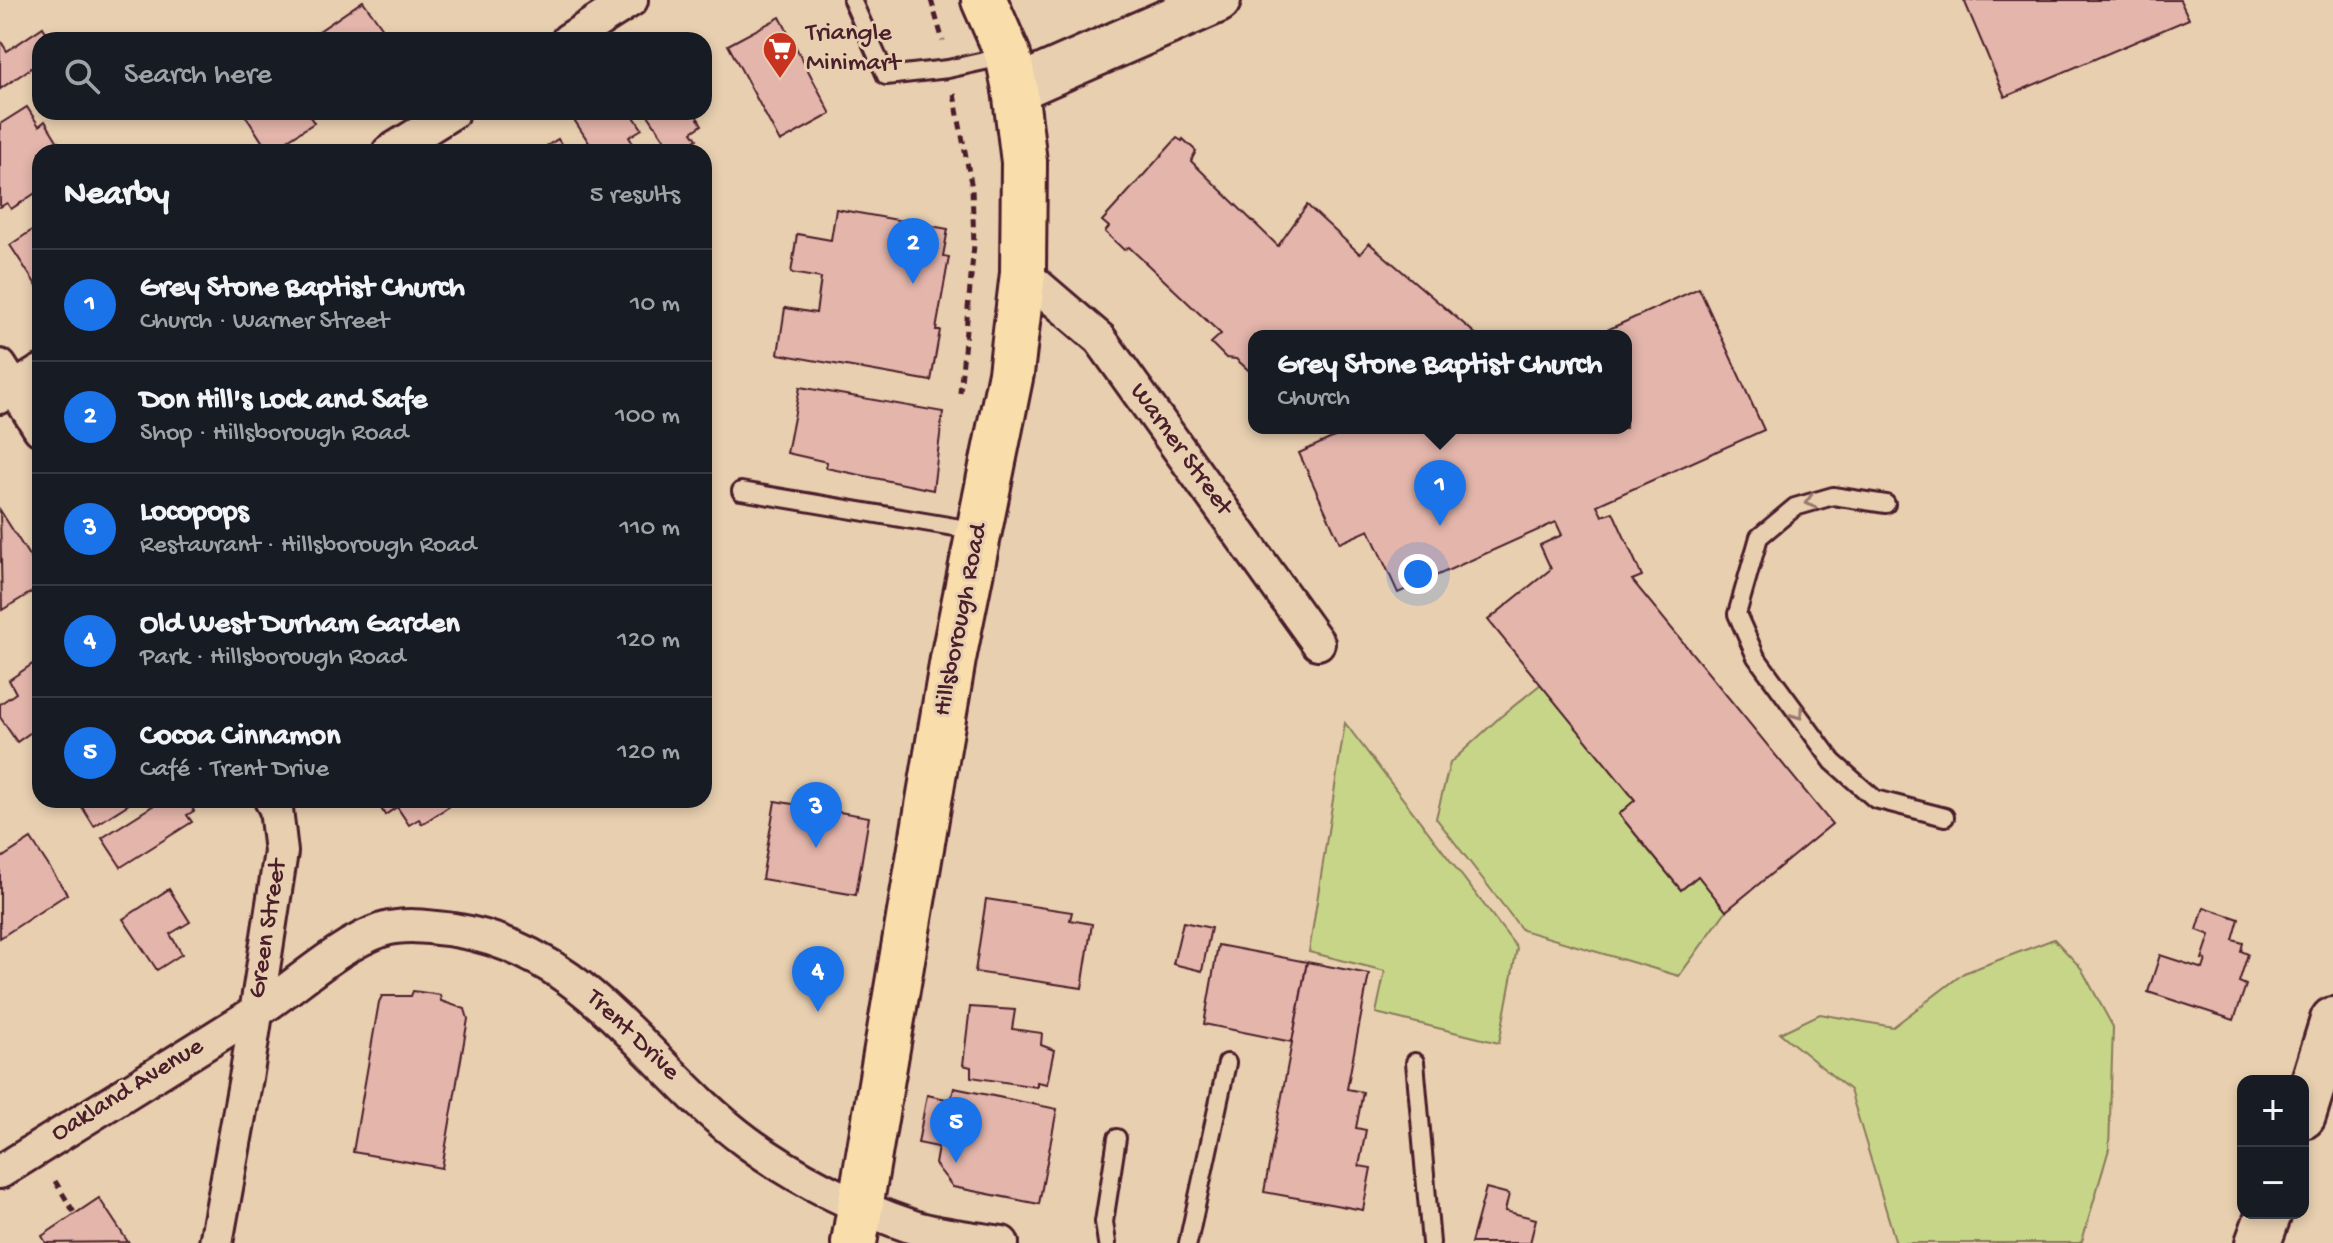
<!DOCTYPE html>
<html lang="en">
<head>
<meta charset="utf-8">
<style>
  body { margin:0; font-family:"Gochi Hand",sans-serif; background:#242831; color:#f1f3f6 }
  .controls { position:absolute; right:24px; bottom:24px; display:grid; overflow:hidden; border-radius:16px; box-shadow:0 4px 12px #0003 }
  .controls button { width:72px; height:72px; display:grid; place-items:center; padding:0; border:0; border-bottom:2px solid #363941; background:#171b24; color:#f1f3f6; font:40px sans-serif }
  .you { position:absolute; left:1418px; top:574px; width:28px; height:28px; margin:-20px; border:6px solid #fff; border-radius:50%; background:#1a73e8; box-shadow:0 0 0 12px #1a73e833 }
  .badge { display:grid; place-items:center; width:52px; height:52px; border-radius:50%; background:#1a73e8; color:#fff; font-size:26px; font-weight:700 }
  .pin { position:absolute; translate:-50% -66px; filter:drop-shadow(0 2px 4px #0008) }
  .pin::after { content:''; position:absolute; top:42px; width:28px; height:24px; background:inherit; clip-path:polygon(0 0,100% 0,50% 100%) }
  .popup { position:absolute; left:1248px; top:330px; width:384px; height:104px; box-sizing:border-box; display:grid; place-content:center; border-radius:16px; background:#171b24; filter:drop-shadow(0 2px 6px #0005); font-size:26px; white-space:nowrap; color:#9ea1a6 }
  .popup b { font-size:30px; color:#f1f3f6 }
  .popup::after { content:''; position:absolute; left:50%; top:100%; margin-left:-16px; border:16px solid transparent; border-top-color:#171b24 }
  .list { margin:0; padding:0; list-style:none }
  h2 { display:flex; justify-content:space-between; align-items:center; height:104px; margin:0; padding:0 32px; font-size:34px }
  h2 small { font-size:26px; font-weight:400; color:#9ea1a6 }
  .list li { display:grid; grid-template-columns:52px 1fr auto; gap:24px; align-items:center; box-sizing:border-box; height:112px; padding:0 32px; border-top:2px solid #363941 }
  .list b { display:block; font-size:30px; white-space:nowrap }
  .list p { margin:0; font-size:26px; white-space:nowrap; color:#9ea1a6 }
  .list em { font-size:26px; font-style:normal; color:#9ea1a6 }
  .icon { flex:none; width:44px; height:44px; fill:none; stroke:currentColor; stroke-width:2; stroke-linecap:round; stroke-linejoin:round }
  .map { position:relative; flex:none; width:2333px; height:1243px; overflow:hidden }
  .search { position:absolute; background:#171b24; box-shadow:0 4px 12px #0003; left:32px; top:32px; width:680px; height:88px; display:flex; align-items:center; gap:20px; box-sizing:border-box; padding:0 28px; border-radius:24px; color:#9ea1a6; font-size:30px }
  .panel { position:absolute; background:#171b24; box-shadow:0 4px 12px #0003; left:32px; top:144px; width:680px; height:664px; border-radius:24px }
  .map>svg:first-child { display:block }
  .green { fill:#c7d589; stroke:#887a5a; stroke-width:2 }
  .building { fill:#e3b5ab; stroke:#4a1f2b; stroke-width:2 }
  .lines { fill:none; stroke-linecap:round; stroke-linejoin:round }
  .lane-casing { stroke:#4a1f2b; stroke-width:22 }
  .street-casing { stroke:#4a1f2b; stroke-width:38 }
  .secondary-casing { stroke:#4a1f2b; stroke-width:50 }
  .primary-casing { stroke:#4a1f2b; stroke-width:50 }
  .path { stroke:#4a1f2b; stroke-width:5; stroke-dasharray:8 6; stroke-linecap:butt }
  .lane { stroke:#e8cfb0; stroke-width:16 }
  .street { stroke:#e8cfb0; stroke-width:32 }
  .secondary { stroke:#e8cfb0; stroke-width:44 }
  .primary { stroke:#f9deab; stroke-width:44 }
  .oneway { stroke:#99776e }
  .labels { text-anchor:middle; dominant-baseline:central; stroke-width:6; stroke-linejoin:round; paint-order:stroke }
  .poi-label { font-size:26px; fill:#4a1f2b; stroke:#e8cfb0; text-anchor:start }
  .street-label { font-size:26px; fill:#4a1f2b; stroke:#e8cfb0 }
</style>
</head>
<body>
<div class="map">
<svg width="2333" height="1243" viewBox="0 0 2333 1243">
  <rect width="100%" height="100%" fill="#e8cfb0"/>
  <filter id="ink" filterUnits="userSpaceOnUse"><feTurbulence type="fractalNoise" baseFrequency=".0125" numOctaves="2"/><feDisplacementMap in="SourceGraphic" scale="16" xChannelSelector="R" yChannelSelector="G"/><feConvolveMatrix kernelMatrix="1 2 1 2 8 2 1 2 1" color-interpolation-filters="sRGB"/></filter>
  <g filter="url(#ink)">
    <g class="green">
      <path d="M1541,684L1635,800L1619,814L1681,890L1698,876L1726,911L1679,976L1522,930L1436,818L1450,763L1499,718Z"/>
      <path d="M1345,723L1517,948L1499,1043L1376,1013L1385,971L1309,952Z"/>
      <path d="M2054,939L2081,968L2113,1027L2109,1149L2082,1241L2079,1243H1896L1850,1090L1780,1033L1820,1014L1893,1027L1964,973Z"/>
    </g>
    <g class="building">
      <path d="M1964,0H2180L2189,19L2005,97Z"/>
      <path d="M363,1L391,40H311L309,38Z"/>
      <path d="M780,17L831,114L780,142L728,45Z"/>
      <path d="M43,27L51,40H40V62L0,89V40L7,51Z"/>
      <path d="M27,107L39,126L45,121L64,152H40V190L11,209L7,203L0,207V124Z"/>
      <path d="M243,112H307L314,123L269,152Z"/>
      <path d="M575,112H631L642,129L629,137L635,147L627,152H595L571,115Z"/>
      <path d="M646,112H694L702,125L692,132L697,139L678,152H673Z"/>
      <path d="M1177,138L1182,141L1183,139L1196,151L1191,161L1278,246L1307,205L1360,254L1369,243L1478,336H1254V375L1236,359L1226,358L1211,343L1221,334L1129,247L1124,250L1105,232L1109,227L1102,221Z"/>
      <path d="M558,139L566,152H537Z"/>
      <path d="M836,209L948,229L943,256L949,257L936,330H940L931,381L778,354L785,308L816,313L821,278L791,273L797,234L831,240Z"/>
      <path d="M40,225V291L10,245Z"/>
      <path d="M1699,288L1764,430L1597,505L1602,516L1613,512L1642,576L1632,580L1832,824L1726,911L1698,876L1681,890L1619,814L1635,800L1488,620L1551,569L1540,545L1562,535L1556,522L1398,593L1369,530L1340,543L1299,453L1354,428H1626V336H1594Z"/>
      <path d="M800,387L943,412L933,490L826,468L827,462L787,453Z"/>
      <path d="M0,510L40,573V587L2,610Z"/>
      <path d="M40,659V734L37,736L34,730L17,742L0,717V704L16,693L9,680Z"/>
      <path d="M82,800H135L94,826L79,802Z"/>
      <path d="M162,800H187L194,811L187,815L192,822L121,867L102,838Z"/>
      <path d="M376,800H459L422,824L419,819L409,825L397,807L385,815Z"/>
      <path d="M775,801L869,817L856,895L762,879Z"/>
      <path d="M31,839L67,894L0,938V859Z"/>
      <path d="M169,889L190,922L170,934L182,954L157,970L123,919Z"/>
      <path d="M986,899L1072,912L1070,920L1092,924L1082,988L975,972Z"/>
      <path d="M2204,907L2239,919L2233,940L2243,943L2241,951L2248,954L2239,982L2246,985L2234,1020L2148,992L2160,955L2203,969L2206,960L2202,959L2210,935L2197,930Z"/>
      <path d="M1183,922L1211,928L1202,971L1173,964Z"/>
      <path d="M1218,945L1307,962L1292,1042L1204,1024Z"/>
      <path d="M1307,962L1369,974L1347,1089L1363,1092L1356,1128L1366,1130L1359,1166L1371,1168L1363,1210L1264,1192Z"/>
      <path d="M413,991L440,995L441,1001L465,1009L468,1019L442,1168L353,1152L379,1002L382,996H411Z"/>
      <path d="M970,1007L1015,1010L1012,1029L1042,1033L1041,1045L1054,1050L1047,1084L1037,1082V1087L971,1077V1067L963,1065Z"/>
      <path d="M954,1088L1057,1109L1039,1204L953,1187L935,1164L938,1147L918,1143L927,1095L951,1100Z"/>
      <path d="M1486,1188L1509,1194L1505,1211L1536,1219L1530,1243H1471Z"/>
      <path d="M99,1198L128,1242L46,1243L42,1236Z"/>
    </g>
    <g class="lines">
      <g class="lane-casing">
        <g id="lane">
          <path d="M852,0L886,76L948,69L1007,56"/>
          <path d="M741,491L978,531"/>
          <path d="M1886,504L1833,496L1795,507L1759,537L1737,614L1756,657L1833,762L1875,799L1945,817"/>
          <path d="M1415,1062L1431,1243"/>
          <path d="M1107,1243L1104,1222L1117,1138"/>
          <path d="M1188,1243L1227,1063"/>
        </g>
      </g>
      <g class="street-casing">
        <g id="street">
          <path d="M568,40L631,0"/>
          <path d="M389,152L453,112"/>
          <path d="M1023,273L1100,339L1318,643"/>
          <path d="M0,366L40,429"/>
          <path d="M0,397L40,372"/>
          <path d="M0,1172C85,1118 171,1066 256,1012C296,986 338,945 382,930C406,923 430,927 454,930C589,951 647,1068 747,1142C797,1179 855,1207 913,1227C941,1236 974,1238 1002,1243"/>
          <path d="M216,1243L247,1072L281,852L276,809L271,800"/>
        </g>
      </g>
      <g class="secondary-casing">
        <g id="secondary">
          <path d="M1015,89L1218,0"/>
          <path d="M2303,1116L2333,1020"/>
          <path d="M2258,1243L2269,1213"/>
        </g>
      </g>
      <g class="primary-casing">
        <path id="primary" d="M854,1243L953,659L1011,373L1023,273L1024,162L1015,89L1008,55L984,0"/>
      </g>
      <g class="path">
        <path d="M931,0L943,41"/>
        <path d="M954,94L972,188L974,245L960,393"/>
        <path d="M55,1181L75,1214"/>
      </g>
      <use href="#lane" class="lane"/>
      <use href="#street" class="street"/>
      <use href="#secondary" class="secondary"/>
      <use href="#primary" class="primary"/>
    </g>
    <defs><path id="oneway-chevron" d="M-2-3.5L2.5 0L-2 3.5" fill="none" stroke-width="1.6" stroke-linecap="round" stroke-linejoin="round" transform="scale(2)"/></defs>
    <g class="oneway">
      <use href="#oneway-chevron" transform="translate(1810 502) rotate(164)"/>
      <use href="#oneway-chevron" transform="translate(1798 714) rotate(54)"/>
    </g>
  </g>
  <defs>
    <g id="supermarket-pin" transform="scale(1.8)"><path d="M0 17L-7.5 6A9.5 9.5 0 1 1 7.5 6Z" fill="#c8321e" stroke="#e8cfb0"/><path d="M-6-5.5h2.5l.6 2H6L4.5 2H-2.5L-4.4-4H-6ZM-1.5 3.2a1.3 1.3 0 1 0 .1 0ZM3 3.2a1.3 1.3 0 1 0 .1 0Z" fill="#fff"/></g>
  </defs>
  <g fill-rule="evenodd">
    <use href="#supermarket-pin" x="780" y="49"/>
  </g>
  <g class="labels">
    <g class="poi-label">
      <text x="806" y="34">Triangle<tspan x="806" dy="30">Minimart</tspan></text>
    </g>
    <g class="street-label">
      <text transform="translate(1180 450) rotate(54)">Warner Street</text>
      <text transform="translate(962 620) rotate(-79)">Hillsborough Road</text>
      <text transform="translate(269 929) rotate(-81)">Green Street</text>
      <text transform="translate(632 1036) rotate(44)">Trent Drive</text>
      <text transform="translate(128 1091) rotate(-32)">Oakland Avenue</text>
    </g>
  </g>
</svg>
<div class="controls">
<button>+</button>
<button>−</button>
</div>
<div class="you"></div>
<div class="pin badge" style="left:1440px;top:526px">1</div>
<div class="popup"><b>Grey Stone Baptist Church</b>Church</div>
<div class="pin badge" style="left:913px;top:284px">2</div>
<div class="pin badge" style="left:816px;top:848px">3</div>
<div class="pin badge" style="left:818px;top:1012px">4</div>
<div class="pin badge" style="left:956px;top:1163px">5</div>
<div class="search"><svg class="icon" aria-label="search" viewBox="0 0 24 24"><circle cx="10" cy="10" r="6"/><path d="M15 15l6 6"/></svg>Search here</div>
<section class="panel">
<h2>Nearby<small>5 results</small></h2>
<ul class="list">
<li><span class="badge">1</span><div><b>Grey Stone Baptist Church</b><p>Church · Warner Street</p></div><em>10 m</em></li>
<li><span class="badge">2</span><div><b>Don Hill's Lock and Safe</b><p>Shop · Hillsborough Road</p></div><em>100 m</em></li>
<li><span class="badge">3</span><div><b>Locopops</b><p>Restaurant · Hillsborough Road</p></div><em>110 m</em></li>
<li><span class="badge">4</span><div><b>Old West Durham Garden</b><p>Park · Hillsborough Road</p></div><em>120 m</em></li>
<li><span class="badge">5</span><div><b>Cocoa Cinnamon</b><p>Café · Trent Drive</p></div><em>120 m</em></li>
</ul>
</section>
</div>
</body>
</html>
